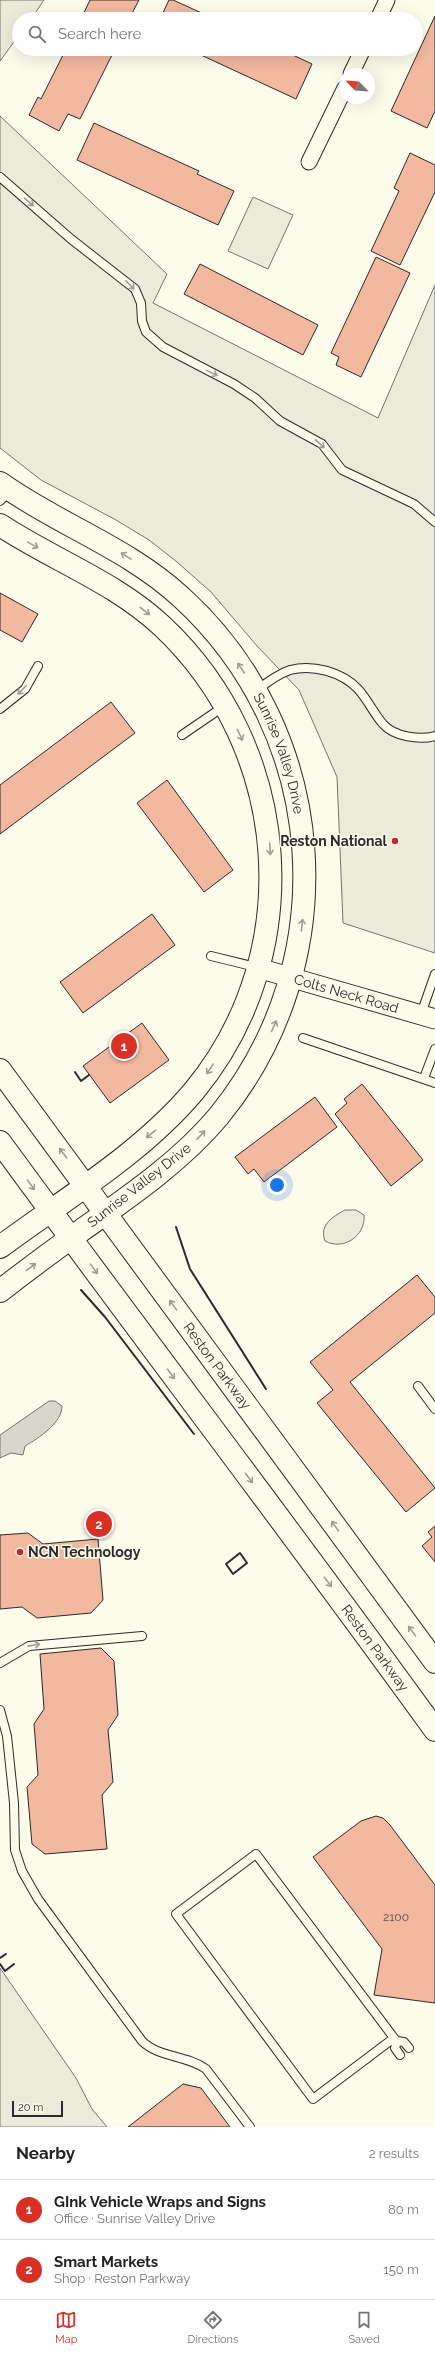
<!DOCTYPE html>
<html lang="en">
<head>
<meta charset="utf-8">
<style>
  body { margin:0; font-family:Raleway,sans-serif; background:#f2f2f2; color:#222 }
  .compass { position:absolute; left:339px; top:68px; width:36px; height:36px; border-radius:50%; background:#fff; box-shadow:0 4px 16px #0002; rotate:295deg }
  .scale { position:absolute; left:12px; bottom:10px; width:51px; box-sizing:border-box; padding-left:4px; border:2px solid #2b2b2b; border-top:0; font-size:11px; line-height:14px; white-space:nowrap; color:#2b2b2b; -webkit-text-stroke:3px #fdfbea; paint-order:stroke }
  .you { position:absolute; left:277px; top:1185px; width:14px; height:14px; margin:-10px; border:3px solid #fff; border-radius:50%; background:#1a73e8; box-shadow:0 0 0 6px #1a73e833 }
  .badge { display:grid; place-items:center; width:26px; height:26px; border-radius:50%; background:#d93025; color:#fff; font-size:13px; font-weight:700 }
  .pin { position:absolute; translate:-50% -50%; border:2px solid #fff; box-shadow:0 1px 4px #0006 }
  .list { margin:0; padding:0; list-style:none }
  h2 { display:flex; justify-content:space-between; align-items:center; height:52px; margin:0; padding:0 16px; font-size:17px }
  h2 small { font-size:13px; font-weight:400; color:#767676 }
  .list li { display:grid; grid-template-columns:26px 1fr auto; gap:12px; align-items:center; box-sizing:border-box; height:60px; padding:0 16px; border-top:1px solid #e0e0e0 }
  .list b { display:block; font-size:15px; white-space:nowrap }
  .list p { margin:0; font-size:13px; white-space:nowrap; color:#767676 }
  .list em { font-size:13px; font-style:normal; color:#767676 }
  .icon { flex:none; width:22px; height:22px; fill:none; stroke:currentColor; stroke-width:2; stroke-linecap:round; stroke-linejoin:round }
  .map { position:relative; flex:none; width:435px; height:2127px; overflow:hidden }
  .search { position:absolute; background:#fff; box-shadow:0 4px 16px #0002; left:12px; right:12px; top:12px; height:44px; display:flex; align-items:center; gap:10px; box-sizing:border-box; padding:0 14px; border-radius:22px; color:#767676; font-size:15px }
  .sheet { height:172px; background:#fff }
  nav { display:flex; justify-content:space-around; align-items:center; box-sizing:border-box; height:56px; border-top:1px solid #e0e0e0; background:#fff; font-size:11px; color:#767676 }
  nav a { display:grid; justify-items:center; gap:2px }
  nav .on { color:#d93025 }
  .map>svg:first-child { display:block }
  .green { fill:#ecebdb; stroke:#74746e }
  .water { fill:#d8d7c9; stroke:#74746e }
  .building { fill:#f2b8a0; stroke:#2b2b2b }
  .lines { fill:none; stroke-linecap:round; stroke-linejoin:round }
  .service-casing { stroke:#2b2b2b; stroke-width:10 }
  .minor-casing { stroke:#2b2b2b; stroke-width:17 }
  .tertiary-casing { stroke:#2b2b2b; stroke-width:21 }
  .secondary-casing { stroke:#2b2b2b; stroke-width:24 }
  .primary-casing { stroke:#2b2b2b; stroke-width:24 }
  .service { stroke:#fdfbea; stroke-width:8 }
  .minor { stroke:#fdfbea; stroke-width:15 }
  .tertiary { stroke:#fdfbea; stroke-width:19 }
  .secondary { stroke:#fdfbea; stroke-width:22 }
  .primary { stroke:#fdfbea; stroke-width:22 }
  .wall { stroke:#2b2b2b; stroke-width:2 }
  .oneway { stroke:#9e9d94 }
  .poi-dot { fill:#c62828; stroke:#fdfbea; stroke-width:1.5 }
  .labels { text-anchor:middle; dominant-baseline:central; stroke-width:3; stroke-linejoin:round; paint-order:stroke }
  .number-label { font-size:12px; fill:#5d4e48 }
  .street-label { font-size:14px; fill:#2b2b2b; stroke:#fdfbea }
  .poi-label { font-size:14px; font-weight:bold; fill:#2b2b2b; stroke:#fdfbea; text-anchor:end }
</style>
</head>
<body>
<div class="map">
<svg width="435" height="2127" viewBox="0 0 435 2127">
  <rect width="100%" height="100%" fill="#fdfbea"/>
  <g class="green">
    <path d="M0,0H44L31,19H19V35L0,61Z"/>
    <path d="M0,116L167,274L153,303L378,418L435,285V953L343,923L337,777L299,690L257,646L211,592L177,562L149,540L116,520L41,480L0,448Z"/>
    <path d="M253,197L293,215L268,269L228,251Z"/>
    <path d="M345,1210H356L364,1215C366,1236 343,1251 325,1241C319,1225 332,1217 345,1210Z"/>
    <path d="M0,1968L76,2078L92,2109L107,2127H0Z"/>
  </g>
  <path class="water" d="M49,1401H55L62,1406C62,1423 39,1438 25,1446L23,1455L11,1453L0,1458V1435Z"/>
  <g class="building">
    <path d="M90,0H139L129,19H81Z"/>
    <path d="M169,0H173L215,19H160Z"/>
    <path d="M435,16V111L427,128L391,111Z"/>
    <path d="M66,49H115L80,119L68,114L59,131L29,115L38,97L41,99Z"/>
    <path d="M188,49H280L312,64L296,99Z"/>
    <path d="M94,123L199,171L197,174L234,191L218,225L77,160Z"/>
    <path d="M410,153L435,165V192L400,265L371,251L399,191L394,188Z"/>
    <path d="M376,257L410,273L361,377L336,365L339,357L331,353Z"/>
    <path d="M200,264L318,325L303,355L184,294Z"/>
    <path d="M0,593L38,614L22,642L0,630Z"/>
    <path d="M111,702L135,733L0,834V785Z"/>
    <path d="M167,780L233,870L204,892L137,803Z"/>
    <path d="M152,914L175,945L83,1013L60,982Z"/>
    <path d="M142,1023L169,1060L110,1103L83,1066Z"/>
    <path d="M362,1084L423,1160L391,1186L335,1114L347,1103L344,1099Z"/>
    <path d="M315,1097L337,1127L264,1182L254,1169L248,1174L235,1157Z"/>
    <path d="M417,1275L435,1297V1313L350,1382L435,1488L406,1512L317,1403L333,1390L310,1362Z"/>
    <path d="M435,1526V1562L422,1546L432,1537L428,1532Z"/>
    <path d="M28,1533L43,1544L98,1539L103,1600L91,1613L37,1618L22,1607L0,1609V1535Z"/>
    <path d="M101,1648L114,1661L118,1715L108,1730L113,1782L102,1795L107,1849L45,1854L32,1844L27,1787L38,1775L34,1724L44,1709L40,1654Z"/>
    <path d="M376,1816L383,1818L390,1825L435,1885V2003L374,1995L382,1949L313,1857L361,1821Z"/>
    <path d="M183,2084L201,2088L230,2127H128Z"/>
  </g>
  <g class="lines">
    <g class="service-casing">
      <g id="service">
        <path d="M0,177L71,239L135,289L141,303L142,321L146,332L163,347L234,384L255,398L280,421L322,444L342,470L414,504L435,522"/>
        <path d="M0,501L11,490"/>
        <path d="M256,691C266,683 278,674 290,670C313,664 342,672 358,689C368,700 374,714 383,724C394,737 420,740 435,736"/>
        <path d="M0,709L25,689L38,666"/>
        <path d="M182,735L223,707"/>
        <path d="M211,956L256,967"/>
        <path d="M421,1014L435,974"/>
        <path d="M303,1038L435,1083"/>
        <path d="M424,1078L435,1049"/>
        <path d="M418,1386L435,1409"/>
        <path d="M0,1663L29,1646L142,1636"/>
        <path d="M0,1710L7,1736L14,1803L15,1850L22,1871L38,1899L142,2041C159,2058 187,2055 206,2069L250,2127"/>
        <path d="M394,2038L313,2099L176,1914L256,1854L394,2038L397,2041L404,2042L409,2048"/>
        <path d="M397,2041L395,2048L400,2055"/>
      </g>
    </g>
    <g class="minor-casing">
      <g id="minor">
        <path d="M378,19L387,0"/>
        <path d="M351,74L363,49"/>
        <path d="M309,162L345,88"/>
      </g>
    </g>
    <g class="tertiary-casing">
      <g id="tertiary">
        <path id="s1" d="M258,968L435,1019"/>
      </g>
    </g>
    <g class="secondary-casing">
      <g id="secondary">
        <path id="s2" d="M0,483C59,525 128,548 181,597C330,733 346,961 218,1117C180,1162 130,1196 82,1230C54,1250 27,1270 0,1291"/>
        <path d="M0,525C53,560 115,582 162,626C292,748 308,953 194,1091C142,1153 65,1199 0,1247"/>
      </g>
    </g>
    <g class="primary-casing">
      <g id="primary">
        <path id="s3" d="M0,1070L435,1662"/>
        <path id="s4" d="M0,1142C144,1339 292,1532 435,1730"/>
      </g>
    </g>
    <use href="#service" class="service"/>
    <use href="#minor" class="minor"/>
    <use href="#tertiary" class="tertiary"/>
    <use href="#secondary" class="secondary"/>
    <use href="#primary" class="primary"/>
    <g class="wall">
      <path d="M75,1072L81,1081L89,1075"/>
      <path d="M176,1227L190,1269L266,1389"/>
      <path d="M81,1290L105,1317L194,1434"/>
      <path d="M240,1553L247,1563L233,1574L226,1564Z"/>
      <path d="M0,1958L6,1954"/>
      <path d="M0,1964L5,1971L14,1964"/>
    </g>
  </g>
  <defs><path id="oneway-shaft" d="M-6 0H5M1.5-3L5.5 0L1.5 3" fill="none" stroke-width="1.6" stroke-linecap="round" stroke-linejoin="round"/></defs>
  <g class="oneway">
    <use href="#oneway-shaft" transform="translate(29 202) rotate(41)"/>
    <use href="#oneway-shaft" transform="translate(130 285) rotate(45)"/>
    <use href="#oneway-shaft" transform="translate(212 373) rotate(26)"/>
    <use href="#oneway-shaft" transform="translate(320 444) rotate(43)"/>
    <use href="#oneway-shaft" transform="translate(33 545) rotate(29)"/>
    <use href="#oneway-shaft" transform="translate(126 556) rotate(-148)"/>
    <use href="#oneway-shaft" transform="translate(145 611) rotate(38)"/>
    <use href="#oneway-shaft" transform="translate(241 668) rotate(-124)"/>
    <use href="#oneway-shaft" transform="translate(22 690) rotate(135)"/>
    <use href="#oneway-shaft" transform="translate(240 735) rotate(65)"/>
    <use href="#oneway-shaft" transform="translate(270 849) rotate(87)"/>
    <use href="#oneway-shaft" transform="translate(302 925) rotate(-84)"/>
    <use href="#oneway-shaft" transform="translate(274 1026) rotate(-66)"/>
    <use href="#oneway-shaft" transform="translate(210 1069) rotate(124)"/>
    <use href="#oneway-shaft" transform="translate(151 1134) rotate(140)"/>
    <use href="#oneway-shaft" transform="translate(201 1135) rotate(-47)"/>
    <use href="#oneway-shaft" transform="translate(63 1153) rotate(-127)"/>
    <use href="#oneway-shaft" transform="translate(31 1185) rotate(54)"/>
    <use href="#oneway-shaft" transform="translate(31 1267) rotate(-37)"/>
    <use href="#oneway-shaft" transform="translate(94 1269) rotate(54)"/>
    <use href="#oneway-shaft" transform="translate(173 1305) rotate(-126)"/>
    <use href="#oneway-shaft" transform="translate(171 1374) rotate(54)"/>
    <use href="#oneway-shaft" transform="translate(249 1478) rotate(53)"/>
    <use href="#oneway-shaft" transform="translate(335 1526) rotate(-126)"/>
    <use href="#oneway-shaft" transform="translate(328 1582) rotate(53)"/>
    <use href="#oneway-shaft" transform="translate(412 1631) rotate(-126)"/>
    <use href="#oneway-shaft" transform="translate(34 1645) rotate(-11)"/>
  </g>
  <g class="poi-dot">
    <circle cx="395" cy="841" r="4"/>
    <circle cx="20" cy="1552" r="4"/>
  </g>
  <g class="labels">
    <g class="number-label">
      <text x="396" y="1917">2100</text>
    </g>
    <g class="street-label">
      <text stroke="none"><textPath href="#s2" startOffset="402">Sunrise Valley Drive</textPath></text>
      <text stroke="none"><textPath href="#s1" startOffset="92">Colts Neck Road</textPath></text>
      <text transform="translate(139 1185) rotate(-38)">Sunrise Valley Drive</text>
      <text stroke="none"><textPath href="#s3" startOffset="367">Reston Parkway</textPath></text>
      <text stroke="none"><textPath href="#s4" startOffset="630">Reston Parkway</textPath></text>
    </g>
    <g class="poi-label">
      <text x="387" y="841">Reston National</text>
      <text x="28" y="1552" text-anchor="start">NCN Technology</text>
    </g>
  </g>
</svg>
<svg class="compass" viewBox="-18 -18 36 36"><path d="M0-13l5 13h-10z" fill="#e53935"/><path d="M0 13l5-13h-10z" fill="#767676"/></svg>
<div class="scale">20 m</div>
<div class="you"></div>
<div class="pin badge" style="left:124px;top:1046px">1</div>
<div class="pin badge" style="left:99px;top:1524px">2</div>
<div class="search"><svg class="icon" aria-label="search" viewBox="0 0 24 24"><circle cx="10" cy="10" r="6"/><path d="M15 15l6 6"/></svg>Search here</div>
</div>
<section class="sheet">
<h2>Nearby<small>2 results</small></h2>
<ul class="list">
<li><span class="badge">1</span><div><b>GInk Vehicle Wraps and Signs</b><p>Office · Sunrise Valley Drive</p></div><em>80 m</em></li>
<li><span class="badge">2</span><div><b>Smart Markets</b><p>Shop · Reston Parkway</p></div><em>150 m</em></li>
</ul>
</section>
<nav>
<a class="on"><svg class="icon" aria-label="map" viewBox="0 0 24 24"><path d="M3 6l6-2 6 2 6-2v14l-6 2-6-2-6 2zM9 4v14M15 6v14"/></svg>Map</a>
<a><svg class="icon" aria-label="directions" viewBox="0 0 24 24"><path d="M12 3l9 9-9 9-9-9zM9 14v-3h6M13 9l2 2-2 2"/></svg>Directions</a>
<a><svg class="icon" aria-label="saved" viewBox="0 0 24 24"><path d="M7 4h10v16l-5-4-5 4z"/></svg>Saved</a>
</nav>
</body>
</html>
